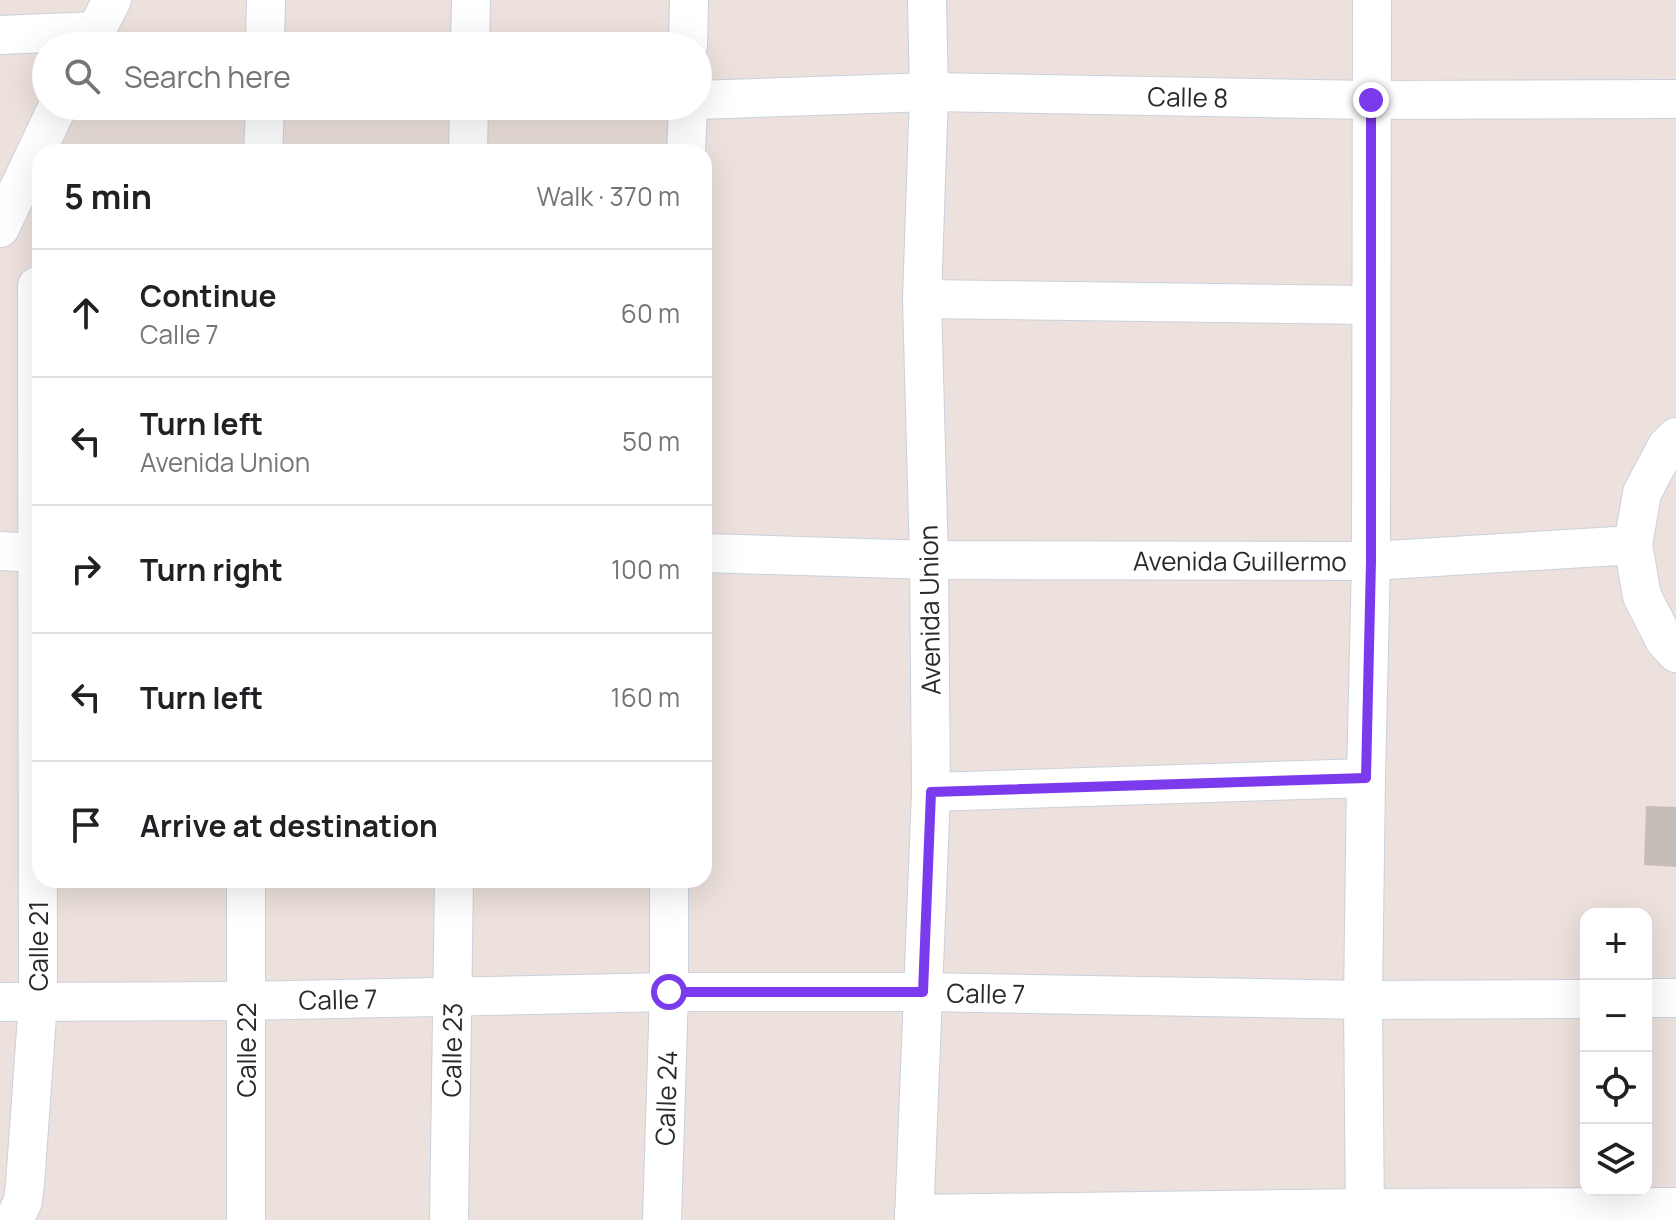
<!DOCTYPE html>
<html lang="en">
<head>
<meta charset="utf-8">
<style>
  body { margin:0; font-family:Manrope,sans-serif; background:#f2f2f2; color:#202124 }
  .controls { position:absolute; right:24px; bottom:24px; display:grid; overflow:hidden; border-radius:16px; box-shadow:0 8px 32px #0002 }
  .controls button { width:72px; height:72px; display:grid; place-items:center; padding:0; border:0; border-bottom:2px solid #e0e0e0; background:#fff; color:#202124; font:40px sans-serif }
  .stop { position:absolute; width:24px; height:24px; margin:-18px; border:6px solid #7c3aed; border-radius:50%; background:#fff }
  .stop.end { background:#7c3aed; border-color:#fff; box-shadow:0 2px 8px #0008 }
  .list { margin:0; padding:0; list-style:none }
  h2 { display:flex; justify-content:space-between; align-items:center; height:104px; margin:0; padding:0 32px; font-size:34px }
  h2 small { font-size:26px; font-weight:400; color:#757577 }
  .list li { display:grid; grid-template-columns:52px 1fr auto; gap:24px; align-items:center; box-sizing:border-box; height:128px; padding:0 32px; border-top:2px solid #e0e0e0 }
  .list b { display:block; font-size:30px; white-space:nowrap }
  .list p { margin:0; font-size:26px; white-space:nowrap; color:#757577 }
  .list em { font-size:26px; font-style:normal; color:#757577 }
  .icon { flex:none; width:44px; height:44px; fill:none; stroke:currentColor; stroke-width:2; stroke-linecap:round; stroke-linejoin:round }
  .map { position:relative; flex:none; width:1676px; height:1220px; overflow:hidden }
  .search { position:absolute; background:#fff; box-shadow:0 8px 32px #0002; left:32px; top:32px; width:680px; height:88px; display:flex; align-items:center; gap:20px; box-sizing:border-box; padding:0 28px; border-radius:44px; color:#757577; font-size:30px }
  .panel { position:absolute; background:#fff; box-shadow:0 8px 32px #0002; left:32px; top:144px; width:680px; height:744px; border-radius:24px }
  .map>svg:first-child { display:block }
  .building { fill:#c4bdb7; stroke:#c7bdb5; stroke-width:2 }
  .lines { fill:none; stroke-linecap:round; stroke-linejoin:round }
  .minor-casing { stroke:#cad1dc; stroke-width:40 }
  .minor { stroke:#fff; stroke-width:38 }
  .route { stroke:#7c3aed; stroke-width:10 }
  .labels { text-anchor:middle; dominant-baseline:central; stroke-width:6; stroke-linejoin:round; paint-order:stroke }
  .street-label { font-size:26px; fill:#2a2a2a; stroke:#fff }
</style>
</head>
<body>
<div class="map">
<svg width="1676" height="1220" viewBox="0 0 1676 1220">
  <rect width="100%" height="100%" fill="#ece1dc"/>
  <path class="building" d="M1647,807L1676,808V866L1645,864Z"/>
  <g class="lines">
    <g class="minor-casing">
      <g id="minor">
        <path d="M0,35L96,31"/>
        <path d="M88,46L112,0"/>
        <path d="M265,46L266,0"/>
        <path d="M470,46L471,0"/>
        <path d="M688,46L689,0"/>
        <path id="s1" d="M698,100L929,92L1371,100L1676,99"/>
        <path d="M263,152L265,106"/>
        <path d="M468,152L469,106"/>
        <path d="M686,152L688,106"/>
        <path d="M0,228L58,106"/>
        <path d="M922,299L1371,305"/>
        <path d="M1676,437L1667,446L1642,493L1633,545L1642,596L1665,641L1676,653"/>
        <path d="M0,551L40,553"/>
        <path id="s2" d="M704,553L929,560L1371,561L1633,545"/>
        <path d="M931,792L1366,778"/>
        <path d="M1646,998H1676"/>
        <path id="s3" d="M0,1002L246,1001L669,992H923L1363,1000L1586,999"/>
        <path d="M914,1214L1365,1208L1676,1207"/>
        <path d="M14,1220L23,1201L25,1184L38,1002L37,286"/>
        <path d="M246,1220V880"/>
        <path id="s4" d="M449,1220L454,880"/>
        <path id="s5" d="M662,1220L669,992V880"/>
        <path d="M914,1220L931,792L929,560L922,299L929,92L927,0"/>
        <path d="M1365,1220L1363,1000L1366,778L1371,561L1372,0"/>
      </g>
    </g>
    <use href="#minor" class="minor"/>
  </g>
  <g class="lines">
    <path class="route" d="M669,992H923L931,792L1366,778L1371,561V100"/>
  </g>
  <g class="labels">
    <g class="street-label">
      <text stroke="none"><textPath href="#s1" startOffset="490">Calle 8</textPath></text>
      <text stroke="none"><textPath href="#s2" startOffset="536">Avenida Guillermo</textPath></text>
      <text transform="translate(929 610) rotate(-91)">Avenida Union</text>
      <text transform="translate(38 946) rotate(-90)">Calle 21</text>
      <text stroke="none"><textPath href="#s3" startOffset="986">Calle 7</textPath></text>
      <text stroke="none"><textPath href="#s3" startOffset="338">Calle 7</textPath></text>
      <text transform="translate(246 1050) rotate(-90)">Calle 22</text>
      <text stroke="none"><textPath href="#s4" startOffset="170">Calle 23</textPath></text>
      <text stroke="none"><textPath href="#s5" startOffset="122">Calle 24</textPath></text>
    </g>
  </g>
</svg>
<div class="controls">
<button>+</button>
<button>−</button>
<button><svg class="icon" aria-label="locate" viewBox="0 0 24 24"><circle cx="12" cy="12" r="6"/><path d="M12 2v4M12 18v4M2 12h4M18 12h4"/></svg></button>
<button><svg class="icon" aria-label="layers" viewBox="0 0 24 24"><path d="M12 4l9 5-9 5-9-5zM3 14l9 5 9-5"/></svg></button>
</div>
<div class="stop" style="left:669px;top:992px"></div>
<div class="stop end" style="left:1371px;top:100px"></div>
<div class="search"><svg class="icon" aria-label="search" viewBox="0 0 24 24"><circle cx="10" cy="10" r="6"/><path d="M15 15l6 6"/></svg>Search here</div>
<section class="panel">
<h2>5 min<small>Walk · 370 m</small></h2>
<ul class="list">
<li><svg class="icon" aria-label="ahead" viewBox="0 0 24 24"><path d="M12 20V5M6 11l6-6 6 6"/></svg><div><b>Continue</b><p>Calle 7</p></div><em>60 m</em></li>
<li><svg class="icon" aria-label="left" viewBox="0 0 24 24"><path d="M17 20v-9H6M10 6l-5 5 5 5"/></svg><div><b>Turn left</b><p>Avenida Union</p></div><em>50 m</em></li>
<li><svg class="icon" aria-label="right" viewBox="0 0 24 24"><path d="M7 20v-9h11M14 6l5 5-5 5"/></svg><div><b>Turn right</b></div><em>100 m</em></li>
<li><svg class="icon" aria-label="left" viewBox="0 0 24 24"><path d="M17 20v-9H6M10 6l-5 5 5 5"/></svg><div><b>Turn left</b></div><em>160 m</em></li>
<li><svg class="icon" aria-label="arrive" viewBox="0 0 24 24"><path d="M6 21V4h12l-3 4 3 4H6"/></svg><div><b>Arrive at destination</b></div></li>
</ul>
</section>
</div>
</body>
</html>
